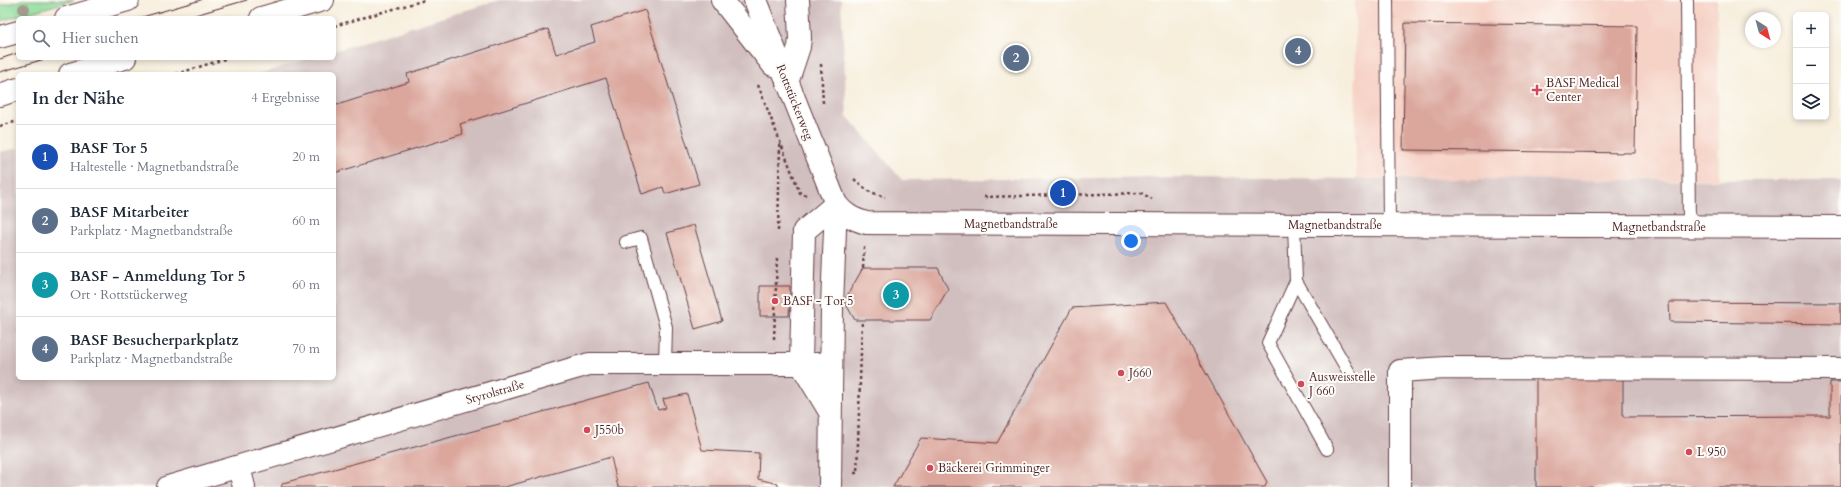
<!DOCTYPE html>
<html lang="de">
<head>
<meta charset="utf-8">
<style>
  body { margin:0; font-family:Cardo,serif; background:#f2f2f3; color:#1f2937 }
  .controls { position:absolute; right:12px; top:12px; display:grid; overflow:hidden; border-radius:6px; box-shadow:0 2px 6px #0003 }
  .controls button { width:36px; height:36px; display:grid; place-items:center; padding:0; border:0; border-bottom:1px solid #e0e1e3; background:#fff; color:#1f2937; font:20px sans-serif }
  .compass { position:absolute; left:1745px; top:12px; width:36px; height:36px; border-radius:50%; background:#fff; box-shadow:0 2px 6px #0003; rotate:144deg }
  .you { position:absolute; left:1131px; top:241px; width:14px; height:14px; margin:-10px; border:3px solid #fff; border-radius:50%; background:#1a73e8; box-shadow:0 0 0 6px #1a73e833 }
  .badge { display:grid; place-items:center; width:26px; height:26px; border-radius:50%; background:#111827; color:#fff; font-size:13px; font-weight:700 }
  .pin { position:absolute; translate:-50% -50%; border:2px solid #fff; box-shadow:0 1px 4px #0006 }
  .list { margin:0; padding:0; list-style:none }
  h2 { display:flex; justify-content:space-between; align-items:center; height:52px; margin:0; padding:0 16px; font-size:17px }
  h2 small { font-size:13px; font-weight:400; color:#747a83 }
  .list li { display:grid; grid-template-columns:26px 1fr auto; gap:12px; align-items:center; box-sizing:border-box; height:64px; padding:0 16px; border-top:1px solid #e0e1e3 }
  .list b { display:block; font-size:15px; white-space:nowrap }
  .list p { margin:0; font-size:13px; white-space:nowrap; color:#747a83 }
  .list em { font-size:13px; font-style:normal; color:#747a83 }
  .icon { flex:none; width:22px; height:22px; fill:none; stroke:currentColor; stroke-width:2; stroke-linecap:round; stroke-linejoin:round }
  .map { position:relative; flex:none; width:1841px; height:487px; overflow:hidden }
  .search { position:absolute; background:#fff; box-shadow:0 2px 6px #0003; left:16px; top:16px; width:320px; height:44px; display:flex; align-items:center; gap:10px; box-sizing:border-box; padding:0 14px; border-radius:6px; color:#747a83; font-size:15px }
  .panel { position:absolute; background:#fff; box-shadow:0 2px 6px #0003; left:16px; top:72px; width:320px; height:308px; border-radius:6px }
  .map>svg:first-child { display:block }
  .built { fill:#f6d1c5 }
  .industrial { fill:#d1bfbf }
  .green { fill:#8edc9b; stroke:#6c7e63 }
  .building { fill:#dba79d }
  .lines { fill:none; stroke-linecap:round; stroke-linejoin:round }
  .lane-casing { stroke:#643e46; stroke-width:14 }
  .street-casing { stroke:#643e46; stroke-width:24 }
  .primary-casing { stroke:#643e46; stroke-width:24 }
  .path { stroke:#643e46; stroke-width:2.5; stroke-dasharray:3 3; stroke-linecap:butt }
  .lane { stroke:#fff; stroke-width:12 }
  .street { stroke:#fff; stroke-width:22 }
  .primary { stroke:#fff; stroke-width:22 }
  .tram { stroke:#4a1f2b; stroke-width:1 }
  .tree { fill:#a39c8d }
  .poi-dot { fill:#d1495b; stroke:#fdfcf7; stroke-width:1.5 }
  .labels { text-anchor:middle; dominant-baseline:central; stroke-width:4; stroke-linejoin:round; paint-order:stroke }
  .poi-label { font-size:12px; fill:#4a1f2b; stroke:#fdfcf7; text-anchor:start }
  .street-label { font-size:12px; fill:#4a1f2b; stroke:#fdfcf7 }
</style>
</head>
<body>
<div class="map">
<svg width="1841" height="487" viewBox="0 0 1841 487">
  <rect width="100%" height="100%" fill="#fdfcf7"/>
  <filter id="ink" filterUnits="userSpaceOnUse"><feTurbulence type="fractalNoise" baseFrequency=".025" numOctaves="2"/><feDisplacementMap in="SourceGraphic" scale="8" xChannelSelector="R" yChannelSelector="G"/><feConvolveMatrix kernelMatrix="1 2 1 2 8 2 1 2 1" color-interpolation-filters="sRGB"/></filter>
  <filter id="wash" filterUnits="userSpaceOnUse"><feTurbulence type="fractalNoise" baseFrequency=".012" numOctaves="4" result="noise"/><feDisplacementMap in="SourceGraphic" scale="16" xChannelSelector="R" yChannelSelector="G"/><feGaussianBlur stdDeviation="0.9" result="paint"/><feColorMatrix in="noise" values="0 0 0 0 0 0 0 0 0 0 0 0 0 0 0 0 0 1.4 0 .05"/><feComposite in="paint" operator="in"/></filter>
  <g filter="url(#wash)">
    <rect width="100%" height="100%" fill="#f7eedc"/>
    <path class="built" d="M1355,0H1717L1719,179H1356Z"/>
    <path class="industrial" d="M499,0H841L847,116L902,180L1189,177L1356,179L1841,180V487H0V152L18,148V378H334V74H258L310,58H334V51Z"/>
    <path class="green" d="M22,0H74L0,21V6Z"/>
    <g id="blocks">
      <g class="building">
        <path d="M645,10L699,184L665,194L663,187L642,194L606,78L460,124L463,134L334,173V106L409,82L407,74L548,29L556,54L595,42L591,27Z"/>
        <path d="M1405,23L1637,26L1635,153L1403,150Z"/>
        <path d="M694,225L722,321L695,329L667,233Z"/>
        <path d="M863,268H938L948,289L930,320H855L844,301Z"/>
        <path d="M760,286H790L789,316H760Z"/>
        <path d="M1166,302L1267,482L1265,487H893L921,438L997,443L1072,308Z"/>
        <path d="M1669,302L1841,303V324L1670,322Z"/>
        <path d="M1536,378H1623V417L1830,416V382H1841V487H1536Z"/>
        <path d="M649,383L658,410L666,408L663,399L687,394L702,450L759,453L758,479L778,484V487H618L611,457L505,487H281L283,483Z"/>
      </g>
    </g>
  </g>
  <g filter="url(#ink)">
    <use href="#blocks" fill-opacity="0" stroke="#643e46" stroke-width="1"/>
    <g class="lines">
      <g class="lane-casing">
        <g id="lane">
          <path d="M1387,0L1389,225"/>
          <path d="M1687,0L1689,227"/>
          <path d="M1294,225L1296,281L1268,343L1327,449"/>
          <path d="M626,242L641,238L666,327L665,363"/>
          <path d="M1296,281L1351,376"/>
        </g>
      </g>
      <g class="street-casing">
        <g id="street">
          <path d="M722,0L773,65"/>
          <path d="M755,0L836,204L832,306L830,487"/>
          <path d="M787,83L799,47L800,38L798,0"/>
          <path d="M836,204C845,215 853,219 866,223L1841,227"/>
          <path d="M830,412L801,364L804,231L836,204"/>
          <path d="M239,467L244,487"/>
          <path d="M168,487L589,364H831"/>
          <path d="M1400,487V371L1445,368L1841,369"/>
        </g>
      </g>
      <g class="primary-casing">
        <g id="primary">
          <path d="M66,18L128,0"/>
          <path d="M261,18L323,0"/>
          <path d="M0,37L18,32"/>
          <path d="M70,74L125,58"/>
          <path d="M0,95L18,89"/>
        </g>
      </g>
      <g class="path">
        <path d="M334,26L425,0"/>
        <path d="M821,64L823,103"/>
        <path d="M176,74L228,58"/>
        <path d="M758,85L800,193L806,195"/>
        <path d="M0,126L18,121"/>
        <path d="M854,179L868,191L885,197"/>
        <path d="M984,197L1141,193L1152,199"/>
        <path d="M778,231L780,144"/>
        <path d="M863,268L864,247"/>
        <path d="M774,339L777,258"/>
        <path d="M854,473H857L862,321"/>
      </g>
      <use href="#lane" class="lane"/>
      <use href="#street" class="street"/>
      <use href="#primary" class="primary"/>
      <g class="tram">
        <path d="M139,18L201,0"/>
        <path d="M185,18L247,0"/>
        <path d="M0,59L18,53"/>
        <path d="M0,72L48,58"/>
      </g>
    </g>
    <circle class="tree" cx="24" cy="9" r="6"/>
  </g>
  <g class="poi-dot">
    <path d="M1535 84h4v4h4v4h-4v4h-4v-4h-4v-4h4z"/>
    <circle cx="775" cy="301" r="4"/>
    <circle cx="1121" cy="373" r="4"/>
    <circle cx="1301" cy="384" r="4"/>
    <circle cx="587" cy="430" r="4"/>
    <circle cx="1689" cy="452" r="4"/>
    <circle cx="930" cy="468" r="4"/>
  </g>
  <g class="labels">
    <g class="poi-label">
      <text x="1546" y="83">BASF Medical<tspan x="1546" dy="14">Center</tspan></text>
      <text x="783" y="301">BASF - Tor 5</text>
      <text x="1129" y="373">J660</text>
      <text x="1309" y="377">Ausweisstelle<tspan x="1309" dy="14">J 660</tspan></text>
      <text x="595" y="430">J550b</text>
      <text x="1697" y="452">L 950</text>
      <text x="938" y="468">Bäckerei Grimminger</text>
    </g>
    <g class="street-label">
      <text transform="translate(795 102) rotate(68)">Rottstückerweg</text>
      <text x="1011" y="224">Magnetbandstraße</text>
      <text x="1335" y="225">Magnetbandstraße</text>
      <text x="1659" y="227">Magnetbandstraße</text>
      <text transform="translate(495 392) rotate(-16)">Styrolstraße</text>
    </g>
  </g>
</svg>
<div class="controls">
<button>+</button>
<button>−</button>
<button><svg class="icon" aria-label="layers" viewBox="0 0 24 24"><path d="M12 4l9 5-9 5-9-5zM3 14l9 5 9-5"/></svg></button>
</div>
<svg class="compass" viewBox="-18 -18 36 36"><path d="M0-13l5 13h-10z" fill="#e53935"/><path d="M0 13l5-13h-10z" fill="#747a83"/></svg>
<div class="you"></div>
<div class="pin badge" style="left:1063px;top:193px;background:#1a4fb4">1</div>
<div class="pin badge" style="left:1016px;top:58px;background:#5c6f8a">2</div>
<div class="pin badge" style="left:896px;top:295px;background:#0f9aa8">3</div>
<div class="pin badge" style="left:1298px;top:51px;background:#5c6f8a">4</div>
<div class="search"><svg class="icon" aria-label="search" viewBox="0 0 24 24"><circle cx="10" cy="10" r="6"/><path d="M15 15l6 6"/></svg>Hier suchen</div>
<section class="panel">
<h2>In der Nähe<small>4 Ergebnisse</small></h2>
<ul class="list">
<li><span class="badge" style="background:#1a4fb4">1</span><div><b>BASF Tor 5</b><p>Haltestelle · Magnetbandstraße</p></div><em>20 m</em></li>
<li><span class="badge" style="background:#5c6f8a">2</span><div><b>BASF Mitarbeiter</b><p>Parkplatz · Magnetbandstraße</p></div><em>60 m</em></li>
<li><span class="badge" style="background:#0f9aa8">3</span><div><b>BASF - Anmeldung Tor 5</b><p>Ort · Rottstückerweg</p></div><em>60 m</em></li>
<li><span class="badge" style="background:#5c6f8a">4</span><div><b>BASF Besucherparkplatz</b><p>Parkplatz · Magnetbandstraße</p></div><em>70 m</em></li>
</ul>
</section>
</div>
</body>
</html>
